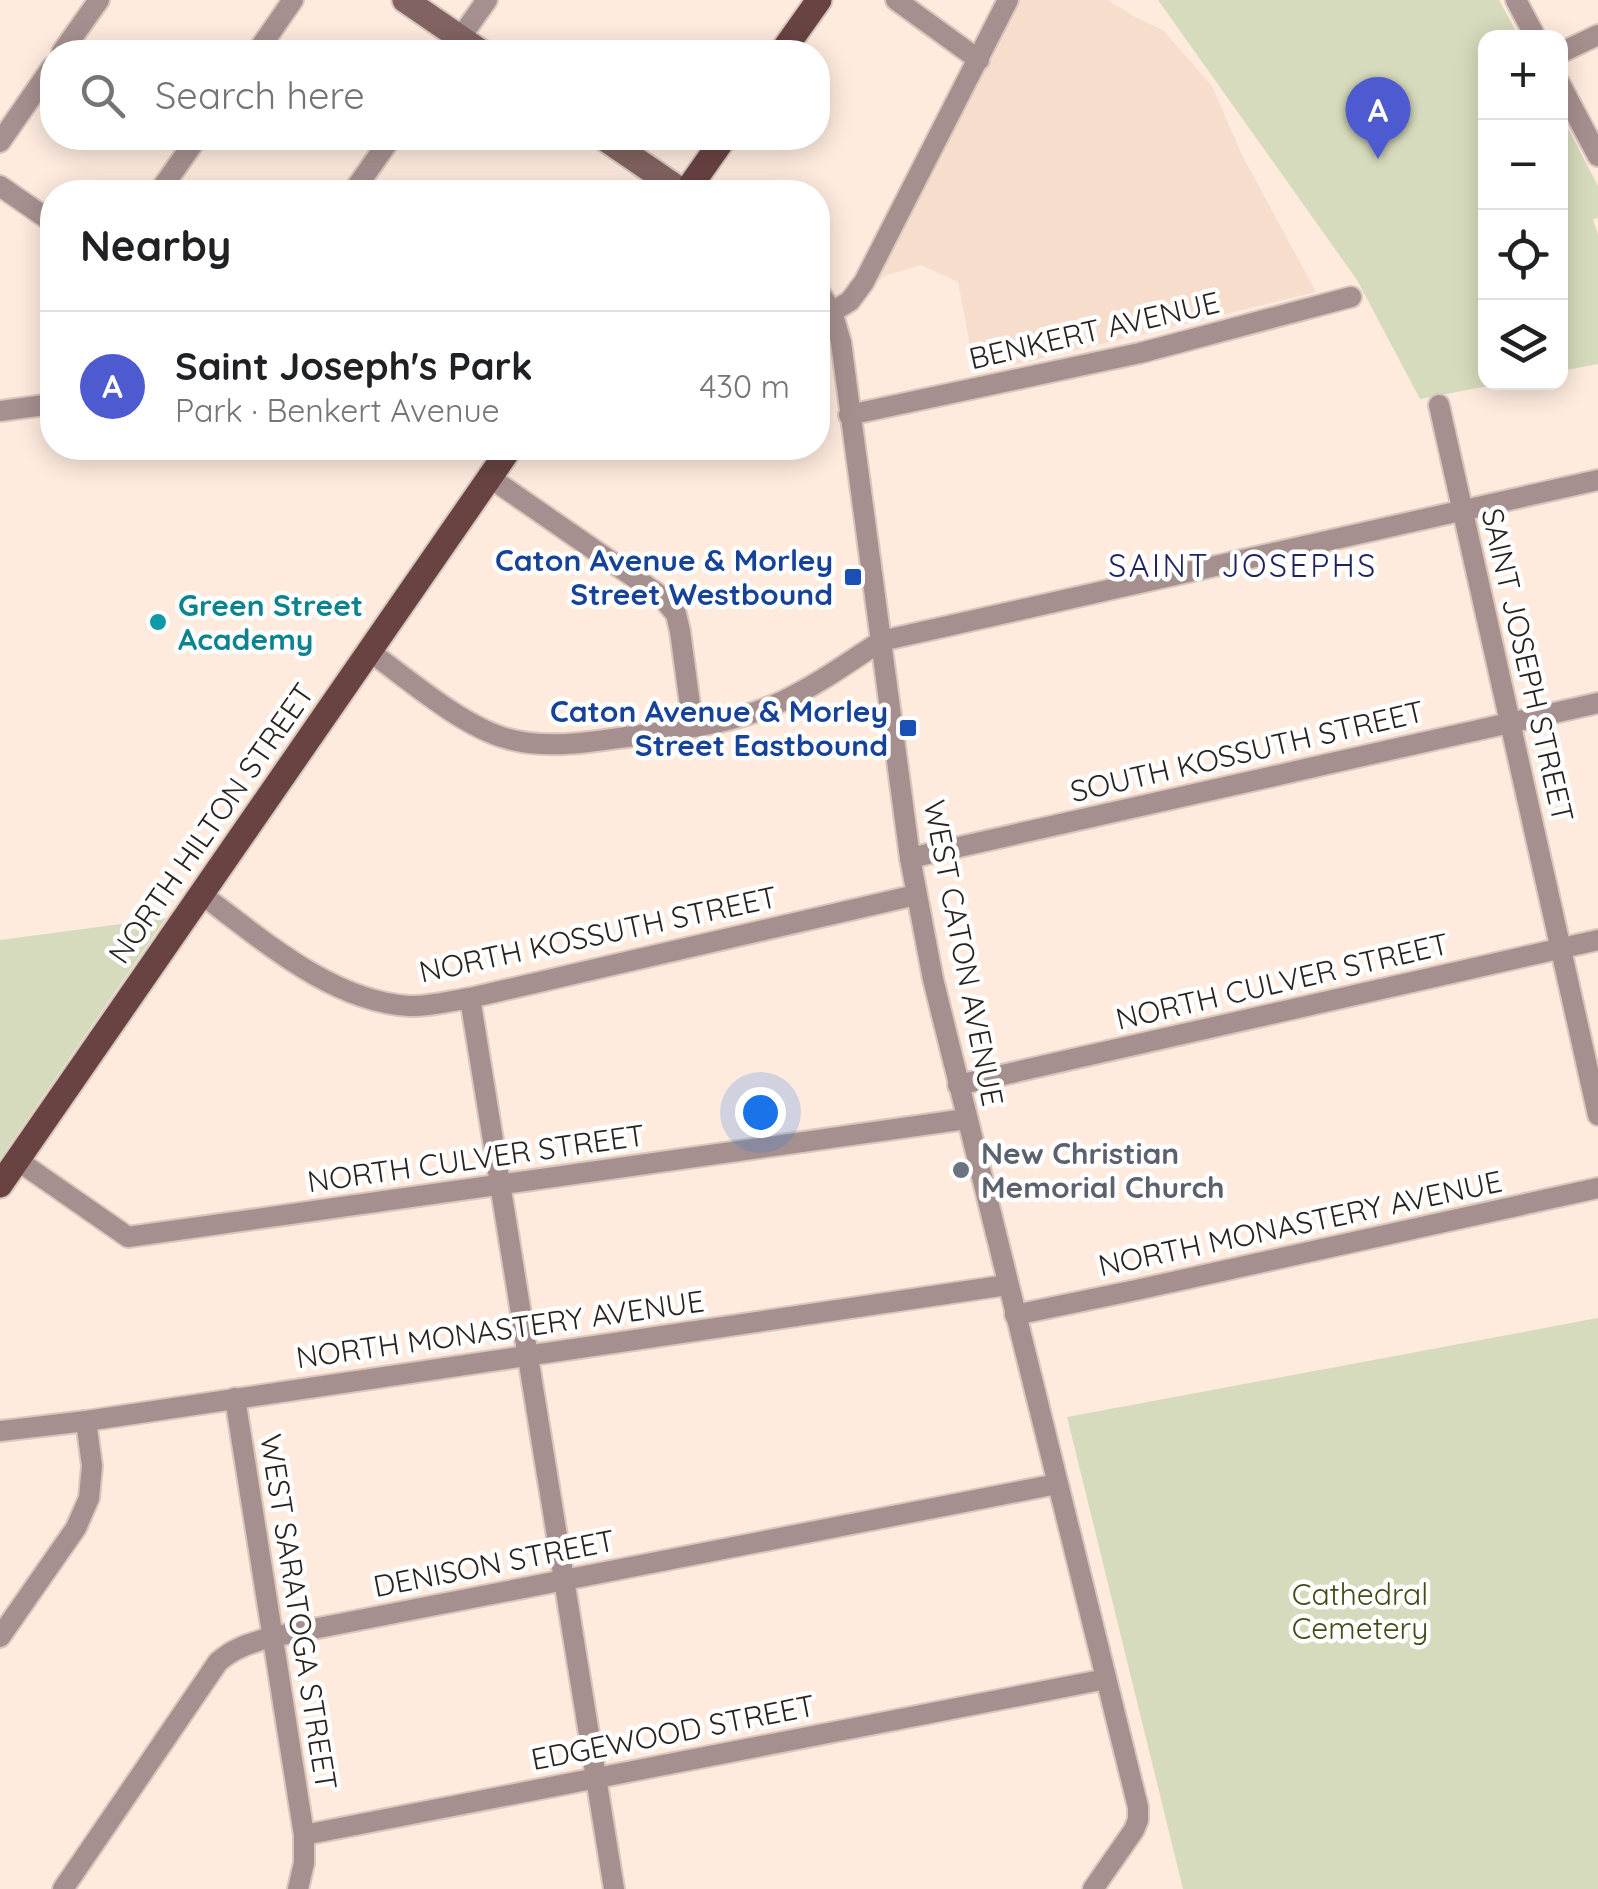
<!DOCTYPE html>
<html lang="en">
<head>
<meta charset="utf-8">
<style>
  body { margin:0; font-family:Quicksand,sans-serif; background:#f2f2f2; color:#202124 }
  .controls { position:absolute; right:30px; top:30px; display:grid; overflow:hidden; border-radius:20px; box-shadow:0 5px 25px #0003 }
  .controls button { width:90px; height:90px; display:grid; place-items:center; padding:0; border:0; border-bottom:2px solid #e0e0e0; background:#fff; color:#202124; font:50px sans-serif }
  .you { position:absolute; left:760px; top:1112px; width:35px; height:35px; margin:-25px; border:8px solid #fff; border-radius:50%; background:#1a73e8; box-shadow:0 0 0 15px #1a73e833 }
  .badge { display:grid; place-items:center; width:65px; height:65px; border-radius:50%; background:#4e5ad0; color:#fff; font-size:32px; font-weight:700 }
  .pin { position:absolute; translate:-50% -82px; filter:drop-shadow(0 2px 5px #0008) }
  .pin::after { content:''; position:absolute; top:52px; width:35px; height:30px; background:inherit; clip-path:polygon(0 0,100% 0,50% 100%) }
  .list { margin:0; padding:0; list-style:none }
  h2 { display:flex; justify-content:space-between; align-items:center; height:130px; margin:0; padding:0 40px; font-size:42px }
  h2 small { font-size:32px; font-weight:400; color:#757577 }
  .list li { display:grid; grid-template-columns:65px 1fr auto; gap:30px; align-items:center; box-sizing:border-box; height:150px; padding:0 40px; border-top:2px solid #e0e0e0 }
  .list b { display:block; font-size:38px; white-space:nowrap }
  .list p { margin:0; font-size:32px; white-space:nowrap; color:#757577 }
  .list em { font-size:32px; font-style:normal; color:#757577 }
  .icon { flex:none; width:55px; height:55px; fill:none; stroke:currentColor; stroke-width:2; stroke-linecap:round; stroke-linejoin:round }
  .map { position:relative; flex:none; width:1598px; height:1889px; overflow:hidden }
  .search { position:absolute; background:#fff; box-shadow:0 5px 25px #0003; left:40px; top:40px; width:790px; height:110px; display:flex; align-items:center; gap:25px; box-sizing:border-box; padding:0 35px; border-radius:40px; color:#757577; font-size:38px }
  .panel { position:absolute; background:#fff; box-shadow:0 5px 25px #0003; left:40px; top:180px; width:790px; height:280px; border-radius:40px }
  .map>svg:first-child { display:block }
  .built { fill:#f7ddcc }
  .green { fill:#d7dbbd }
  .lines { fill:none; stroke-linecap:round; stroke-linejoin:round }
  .minor-casing { stroke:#d8c7bc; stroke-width:24 }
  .secondary-casing { stroke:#d8c7bc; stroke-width:29 }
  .primary-casing { stroke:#d8c7bc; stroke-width:29 }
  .minor { stroke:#a6908f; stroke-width:20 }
  .secondary { stroke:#826361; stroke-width:25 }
  .primary { stroke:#684342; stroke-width:25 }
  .transit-dot { fill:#1a4fb4; stroke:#fff; stroke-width:4 }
  .culture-dot { fill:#0f9aa8; stroke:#fff; stroke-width:4 }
  .worship-dot { fill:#6b7280; stroke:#fff; stroke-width:4 }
  .labels { text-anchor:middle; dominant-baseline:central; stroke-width:9; stroke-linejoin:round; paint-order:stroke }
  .street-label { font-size:30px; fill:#2a231f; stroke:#fff }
  .transit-label { font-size:30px; font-weight:bold; fill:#164399; stroke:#fff; text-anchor:end }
  .culture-label { font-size:30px; font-weight:bold; fill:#0d838f; stroke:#fff; text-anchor:start }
  .worship-label { font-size:30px; font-weight:bold; fill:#5b616d; stroke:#fff; text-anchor:start }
  .park-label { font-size:30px; fill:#464a17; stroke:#fff }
  .neighbourhood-label { font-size:32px; letter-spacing:2.5px; fill:#1f245d; stroke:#fff }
</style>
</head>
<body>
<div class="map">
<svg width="1598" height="1889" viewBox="0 0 1598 1889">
  <rect width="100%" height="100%" fill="#feebde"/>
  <path class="built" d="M1020,0H1108L1135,17L1163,30L1212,86L1242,155L1316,292L1022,363L975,372L958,282L921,265L887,275L873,285Z"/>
  <g class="green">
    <path d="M1158,0H1499L1519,37L1486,38V382L1504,383L1420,399L1357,280Z"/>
    <path d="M1561,115L1598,186V218L1593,219L1598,235V364L1561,371Z"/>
    <path d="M166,918L0,1159V940Z"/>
    <path d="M1598,1318V1889H1183L1067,1417Z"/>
  </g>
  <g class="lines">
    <g class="minor-casing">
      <g id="minor">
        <path d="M896,0L979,60"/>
        <path d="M1516,0L1536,38"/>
        <path d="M62,52L99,0"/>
        <path d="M257,52L293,0"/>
        <path d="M450,52L487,0"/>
        <path d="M1560,53L1598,35"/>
        <path d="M1560,84L1598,156"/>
        <path d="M0,142L52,67"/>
        <path d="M0,186L52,222"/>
        <path d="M159,192L197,138"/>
        <path d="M353,192L391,138"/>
        <path d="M818,290L832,312L841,342L910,858L933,979L1138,1807V1820L1134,1830L1093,1889"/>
        <path d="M832,312L850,301L864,282L1008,0"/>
        <path d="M1439,405L1598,1115"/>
        <path d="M0,411L52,404"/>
        <path d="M849,415L1140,353L1351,297"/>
        <path d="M489,477L661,596L676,614L680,631L693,727"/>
        <path d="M369,651C408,679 459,724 505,738C550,751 595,741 641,735C690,728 738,722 783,701C817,685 849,662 881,641L1598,480"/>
        <path d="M910,858L1598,703"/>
        <path d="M201,894C262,939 330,1001 409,1006C429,1007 450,1001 470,998L916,895"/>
        <path d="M470,998L614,1889"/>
        <path d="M958,1085L1598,940"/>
        <path d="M17,1160L128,1237L966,1119"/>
        <path d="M1015,1315L1136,1290L1598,1188"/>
        <path d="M235,1398L304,1835V1863L298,1889"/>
        <path d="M0,1431L86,1421L1007,1285"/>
        <path d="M0,1637L76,1528L89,1498L92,1466L86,1421"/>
        <path d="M304,1835L1106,1679"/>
        <path d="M63,1889L218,1662C235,1647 251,1643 272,1637L1057,1484"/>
      </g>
    </g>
    <g class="secondary-casing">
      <g id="secondary">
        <path d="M405,0L481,52"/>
        <path d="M604,138L683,192"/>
      </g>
    </g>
    <g class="primary-casing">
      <g id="primary">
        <path d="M782,52L819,0"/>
        <path d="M686,192L724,138"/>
        <path d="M0,1185L510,448"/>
      </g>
    </g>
    <use href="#minor" class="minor"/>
    <use href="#secondary" class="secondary"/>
    <use href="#primary" class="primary"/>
  </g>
  <g class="transit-dot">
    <rect x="843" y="567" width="20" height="20" rx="5"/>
    <rect x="898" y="718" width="20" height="20" rx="5"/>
  </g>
  <circle class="culture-dot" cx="158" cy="622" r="10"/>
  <circle class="worship-dot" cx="961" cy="1170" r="10"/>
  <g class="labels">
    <g class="street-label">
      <text transform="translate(1094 330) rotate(-13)">BENKERT AVENUE</text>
      <text transform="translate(1528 665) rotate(77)">SAINT JOSEPH STREET</text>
      <text transform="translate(1247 751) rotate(-13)">SOUTH KOSSUTH STREET</text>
      <text transform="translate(211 823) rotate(-55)">NORTH HILTON STREET</text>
      <text transform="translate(598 934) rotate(-12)">NORTH KOSSUTH STREET</text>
      <text transform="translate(964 953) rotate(79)">WEST CATON AVENUE</text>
      <text transform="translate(1282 981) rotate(-13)">NORTH CULVER STREET</text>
      <text transform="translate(476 1158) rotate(-8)">NORTH CULVER STREET</text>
      <text transform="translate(1300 1223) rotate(-12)">NORTH MONASTERY AVENUE</text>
      <text transform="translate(500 1329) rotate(-8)">NORTH MONASTERY AVENUE</text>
      <text transform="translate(494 1563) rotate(-11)">DENISON STREET</text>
      <text transform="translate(299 1612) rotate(81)">WEST SARATOGA STREET</text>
      <text transform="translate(673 1732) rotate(-11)">EDGEWOOD STREET</text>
    </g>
    <g class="transit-label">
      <text x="833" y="560">Caton Avenue &amp; Morley<tspan x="833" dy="34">Street Westbound</tspan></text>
      <text x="888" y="711">Caton Avenue &amp; Morley<tspan x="888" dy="34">Street Eastbound</tspan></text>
    </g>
    <g class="culture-label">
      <text x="178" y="605">Green Street<tspan x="178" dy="34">Academy</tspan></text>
    </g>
    <g class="worship-label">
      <text x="981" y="1153">New Christian<tspan x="981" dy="34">Memorial Church</tspan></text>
    </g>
    <g class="park-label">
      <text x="1360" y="1594">Cathedral<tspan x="1360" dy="34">Cemetery</tspan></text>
    </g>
    <g class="neighbourhood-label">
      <text x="1243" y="565">SAINT JOSEPHS</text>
    </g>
  </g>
</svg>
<div class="controls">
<button>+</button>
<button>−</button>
<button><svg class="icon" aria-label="locate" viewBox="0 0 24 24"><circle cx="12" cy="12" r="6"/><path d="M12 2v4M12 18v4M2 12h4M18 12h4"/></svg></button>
<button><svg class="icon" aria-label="layers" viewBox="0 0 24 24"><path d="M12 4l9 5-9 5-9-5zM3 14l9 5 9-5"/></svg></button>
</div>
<div class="you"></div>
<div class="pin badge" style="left:1378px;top:159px">A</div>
<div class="search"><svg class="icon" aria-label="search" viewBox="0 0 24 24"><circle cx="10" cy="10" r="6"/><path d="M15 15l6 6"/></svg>Search here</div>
<section class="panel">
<h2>Nearby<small></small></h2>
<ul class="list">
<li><span class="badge">A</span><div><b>Saint Joseph's Park</b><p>Park · Benkert Avenue</p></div><em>430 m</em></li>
</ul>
</section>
</div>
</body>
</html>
